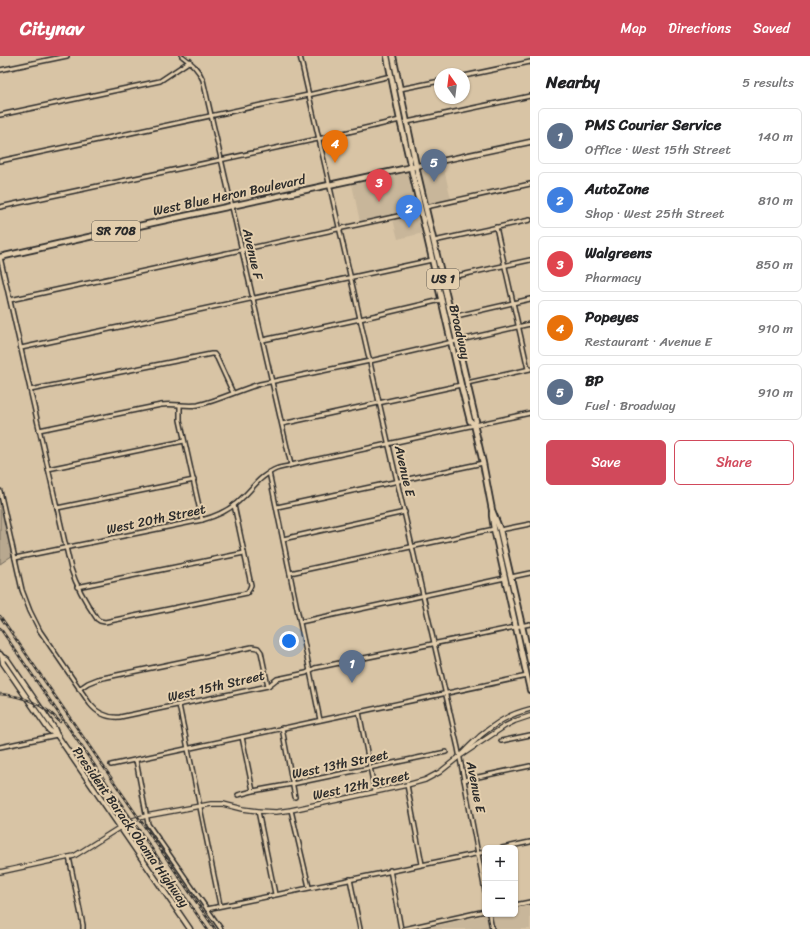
<!DOCTYPE html>
<html lang="en">
<head>
<meta charset="utf-8">
<style>
  body { margin:0; font-family:Sriracha,sans-serif; background:#f6f6f6; color:#202124 }
  .controls { position:absolute; right:12px; bottom:12px; display:grid; overflow:hidden; border-radius:6px; box-shadow:0 1px 3px #0004 }
  .controls button { width:36px; height:36px; display:grid; place-items:center; padding:0; border:0; border-bottom:1px solid #e0e0e0; background:#fff; color:#202124; font:20px sans-serif }
  .compass { position:absolute; left:434px; top:12px; width:36px; height:36px; border-radius:50%; background:#fff; box-shadow:0 1px 3px #0004; rotate:346deg }
  .you { position:absolute; left:289px; top:585px; width:14px; height:14px; margin:-10px; border:3px solid #fff; border-radius:50%; background:#1a73e8; box-shadow:0 0 0 6px #1a73e833 }
  .badge { display:grid; place-items:center; width:26px; height:26px; border-radius:50%; background:#d1495b; color:#fff; font-size:13px; font-weight:700 }
  .pin { position:absolute; translate:-50% -33px; filter:drop-shadow(0 1px 2px #0008) }
  .pin::after { content:''; position:absolute; top:21px; width:14px; height:12px; background:inherit; clip-path:polygon(0 0,100% 0,50% 100%) }
  .list { margin:0; padding:0; list-style:none }
  h2 { display:flex; justify-content:space-between; align-items:center; height:52px; margin:0; padding:0 16px; font-size:17px }
  h2 small { font-size:13px; font-weight:400; color:#757577 }
  .list li { display:grid; grid-template-columns:26px 1fr auto; gap:12px; align-items:center; box-sizing:border-box; height:56px; margin:0 8px 8px; padding:0 8px; border:1px solid #e0e0e0; border-radius:6px }
  .list b { display:block; font-size:15px; white-space:nowrap }
  .list p { margin:0; font-size:13px; white-space:nowrap; color:#757577 }
  .list em { font-size:13px; font-style:normal; color:#757577 }
  .actions { display:flex; gap:8px; padding:12px 16px }
  .actions a { flex:1; padding:9px 0; border:1px solid #d1495b; border-radius:6px; text-align:center; font-size:14px; color:#d1495b }
  .actions .main { background:#d1495b; color:#fff }
  .map { position:relative; flex:none; width:530px; height:873px; overflow:hidden }
  header { display:flex; align-items:center; gap:24px; box-sizing:border-box; height:56px; padding:0 20px; background:#d1495b; color:#fff }
  header strong { font-size:19px }
  nav { display:flex; gap:22px; margin-inline-start:auto; font-size:14px }
  main { display:flex }
  aside { flex:1; background:#fff }
  .map>svg:first-child { display:block }
  .built { fill:#c8b69a }
  .green { fill:#b8a88f; stroke:#726a5d }
  .lines { fill:none; stroke-linecap:round; stroke-linejoin:round }
  .minor-casing { stroke:#2b2b2b; stroke-width:6 }
  .tertiary-casing { stroke:#2b2b2b; stroke-width:6 }
  .secondary-casing { stroke:#2b2b2b; stroke-width:7 }
  .primary-casing { stroke:#2b2b2b; stroke-width:8 }
  .minor { stroke:#e3cead; stroke-width:3 }
  .tertiary { stroke:#e3cead; stroke-width:3.5 }
  .secondary { stroke:#e3cead; stroke-width:4 }
  .primary { stroke:#e3cead; stroke-width:4.5 }
  .rail-casing { stroke:#2b2b2b; stroke-width:2.5 }
  .rail { stroke:#e3cead; stroke-width:1; stroke-dasharray:3; stroke-linecap:butt }
  .labels { text-anchor:middle; dominant-baseline:central; stroke-width:4; stroke-linejoin:round; paint-order:stroke }
  .shield { fill:#e3cead; stroke:#625c52; stroke-width:1 }
  .shield-label { font-size:12px; font-weight:bold; fill:#2b2b2b }
  .street-label { font-size:13px; fill:#2b2b2b; stroke:#e3cead }
</style>
</head>
<body>
<header>
<strong>Citynav</strong>
<nav><a>Map</a><a>Directions</a><a>Saved</a></nav>
</header>
<main>
<div class="map">
<svg width="530" height="873" viewBox="0 0 530 873">
  <rect width="100%" height="100%" fill="#d8c4a5"/>
  <filter id="ink" filterUnits="userSpaceOnUse"><feTurbulence type="fractalNoise" baseFrequency=".025" numOctaves="2"/><feDisplacementMap in="SourceGraphic" scale="8" xChannelSelector="R" yChannelSelector="G"/><feConvolveMatrix kernelMatrix="1 2 1 2 8 2 1 2 1" color-interpolation-filters="sRGB"/></filter>
  <g filter="url(#ink)">
    <g class="built">
      <path d="M443,109L451,143L417,151L423,177L398,183L392,159L360,166L352,128Z"/>
      <path d="M530,850V873H420L491,858H515V853Z"/>
    </g>
    <path class="green" d="M0,445L13,499L0,508Z"/>
    <g class="lines">
      <g class="minor-casing">
        <g id="minor">
          <path d="M182,0C191,7 198,12 203,24L291,409"/>
          <path d="M300,0L458,692L485,835"/>
          <path d="M0,14L67,0"/>
          <path d="M464,20L530,6"/>
          <path d="M400,33L440,25"/>
          <path d="M0,59L160,25L190,5"/>
          <path d="M407,66L530,40"/>
          <path d="M0,105L308,39L391,20"/>
          <path d="M0,151L318,83L400,64"/>
          <path d="M426,151L530,128"/>
          <path d="M496,171L528,313"/>
          <path d="M434,185L530,164"/>
          <path d="M0,201L71,513C77,532 86,547 97,563L100,565L105,566L247,537L249,534L251,529L234,449"/>
          <path d="M443,223L530,204"/>
          <path d="M10,244L421,155"/>
          <path d="M452,261L530,243"/>
          <path d="M263,284L360,263L441,244"/>
          <path d="M21,292L432,204"/>
          <path d="M467,327L530,313"/>
          <path d="M30,334L211,298H214L217,302L233,337"/>
          <path d="M180,349V364L202,464"/>
          <path d="M282,368L461,329"/>
          <path d="M39,374L161,349C174,347 186,351 198,349C220,344 239,334 260,328L370,305L530,268"/>
          <path d="M48,413L184,385"/>
          <path d="M269,416L320,664"/>
          <path d="M0,435L22,534L30,555L40,575L90,648C98,658 108,662 120,661L268,630L277,623L306,617L315,612L530,568"/>
          <path d="M277,451L483,407"/>
          <path d="M57,452L194,424"/>
          <path d="M500,474L530,468"/>
          <path d="M283,483L405,456"/>
          <path d="M15,502L202,464C217,460 232,453 243,441C250,435 255,427 263,421C267,418 271,415 276,413C281,411 287,411 291,409L530,357"/>
          <path d="M290,517L494,473"/>
          <path d="M511,521L530,517"/>
          <path d="M77,531L244,497"/>
          <path d="M300,566L505,522"/>
          <path d="M79,633L88,627L98,623L252,591L258,592L261,596L268,630"/>
          <path d="M179,649L220,849"/>
          <path d="M359,656L375,736"/>
          <path d="M282,672L295,741"/>
          <path d="M242,681L253,735"/>
          <path d="M501,685L530,679"/>
          <path d="M0,691L57,679"/>
          <path d="M136,704L148,768L221,873"/>
          <path d="M111,709L527,620"/>
          <path d="M464,724L530,710"/>
          <path d="M407,729L422,808"/>
          <path d="M238,739L253,735L292,728L446,696"/>
          <path d="M291,754L309,831"/>
          <path d="M258,755L275,838"/>
          <path d="M502,792L530,786"/>
          <path d="M69,801L83,869V873"/>
          <path d="M390,814L401,873"/>
          <path d="M350,823L360,873"/>
          <path d="M515,849L530,846"/>
          <path d="M207,853L485,796"/>
          <path d="M489,858L492,873"/>
          <path d="M404,873L485,855"/>
        </g>
      </g>
      <g class="tertiary-casing">
        <g id="tertiary">
          <path d="M462,698C468,691 474,686 480,680C496,667 509,658 530,653"/>
          <path d="M0,816L74,800L79,797L130,765L146,760L211,748H223L243,753L258,755L276,756L291,754L407,729L425,724L440,716L460,700L505,670L515,665L530,660"/>
        </g>
      </g>
      <g class="secondary-casing">
        <g id="secondary">
          <path d="M417,110L530,86"/>
          <path d="M0,598L2,601L7,603L54,672L57,679L190,873"/>
          <path d="M2,601L3,607L49,674L56,679"/>
        </g>
      </g>
      <g class="primary-casing">
        <g id="primary">
          <path d="M387,0L400,64L461,329L470,365L474,368"/>
          <path d="M393,0L418,119L476,365L474,368L483,407L492,454L500,474L530,605"/>
          <path d="M0,201L120,174L417,110"/>
          <path d="M492,456V460L494,473L530,634"/>
        </g>
      </g>
      <use href="#minor" class="minor"/>
      <use href="#tertiary" class="tertiary"/>
      <use href="#secondary" class="secondary"/>
      <use href="#primary" class="primary"/>
      <g class="rail-casing">
        <g id="rail">
          <path d="M0,560L215,873"/>
          <path d="M0,572L207,873"/>
          <path d="M0,638C24,640 44,648 60,666"/>
        </g>
      </g>
      <use href="#rail" class="rail"/>
    </g>
  </g>
  <g class="labels">
    <g class="shield">
      <rect x="92" y="165" width="48" height="20" rx="3"/>
      <rect x="427" y="213" width="32" height="20" rx="3"/>
    </g>
    <g class="shield-label">
      <text x="116" y="175">SR 708</text>
      <text x="443" y="223">US 1</text>
    </g>
    <g class="street-label">
      <text transform="translate(229 139) rotate(-12)">West Blue Heron Boulevard</text>
      <text transform="translate(253 198) rotate(77)">Avenue F</text>
      <text transform="translate(460 276) rotate(77)">Broadway</text>
      <text transform="translate(405 415) rotate(77)">Avenue E</text>
      <text transform="translate(156 463) rotate(-12)">West 20th Street</text>
      <text transform="translate(216 630) rotate(-13)">West 15th Street</text>
      <text transform="translate(340 708) rotate(-12)">West 13th Street</text>
      <text transform="translate(361 729) rotate(-12)">West 12th Street</text>
      <text transform="translate(476 731) rotate(79)">Avenue E</text>
      <text transform="translate(131 771) rotate(55)">President Barack Obama Highway</text>
    </g>
  </g>
</svg>
<div class="controls">
<button>+</button>
<button>−</button>
</div>
<svg class="compass" viewBox="-18 -18 36 36"><path d="M0-13l5 13h-10z" fill="#e53935"/><path d="M0 13l5-13h-10z" fill="#757577"/></svg>
<div class="you"></div>
<div class="pin badge" style="left:352px;top:627px;background:#5c6f8a">1</div>
<div class="pin badge" style="left:409px;top:172px;background:#3f7fe0">2</div>
<div class="pin badge" style="left:379px;top:146px;background:#e0444e">3</div>
<div class="pin badge" style="left:335px;top:107px;background:#e8710a">4</div>
<div class="pin badge" style="left:434px;top:126px;background:#5c6f8a">5</div>
</div>
<aside>
<h2>Nearby<small>5 results</small></h2>
<ul class="list">
<li><span class="badge" style="background:#5c6f8a">1</span><div><b>PMS Courier Service</b><p>Office · West 15th Street</p></div><em>140 m</em></li>
<li><span class="badge" style="background:#3f7fe0">2</span><div><b>AutoZone</b><p>Shop · West 25th Street</p></div><em>810 m</em></li>
<li><span class="badge" style="background:#e0444e">3</span><div><b>Walgreens</b><p>Pharmacy</p></div><em>850 m</em></li>
<li><span class="badge" style="background:#e8710a">4</span><div><b>Popeyes</b><p>Restaurant · Avenue E</p></div><em>910 m</em></li>
<li><span class="badge" style="background:#5c6f8a">5</span><div><b>BP</b><p>Fuel · Broadway</p></div><em>910 m</em></li>
</ul>
<div class="actions"><a class="main">Save</a><a>Share</a></div>
</aside>
</main>
</body>
</html>
